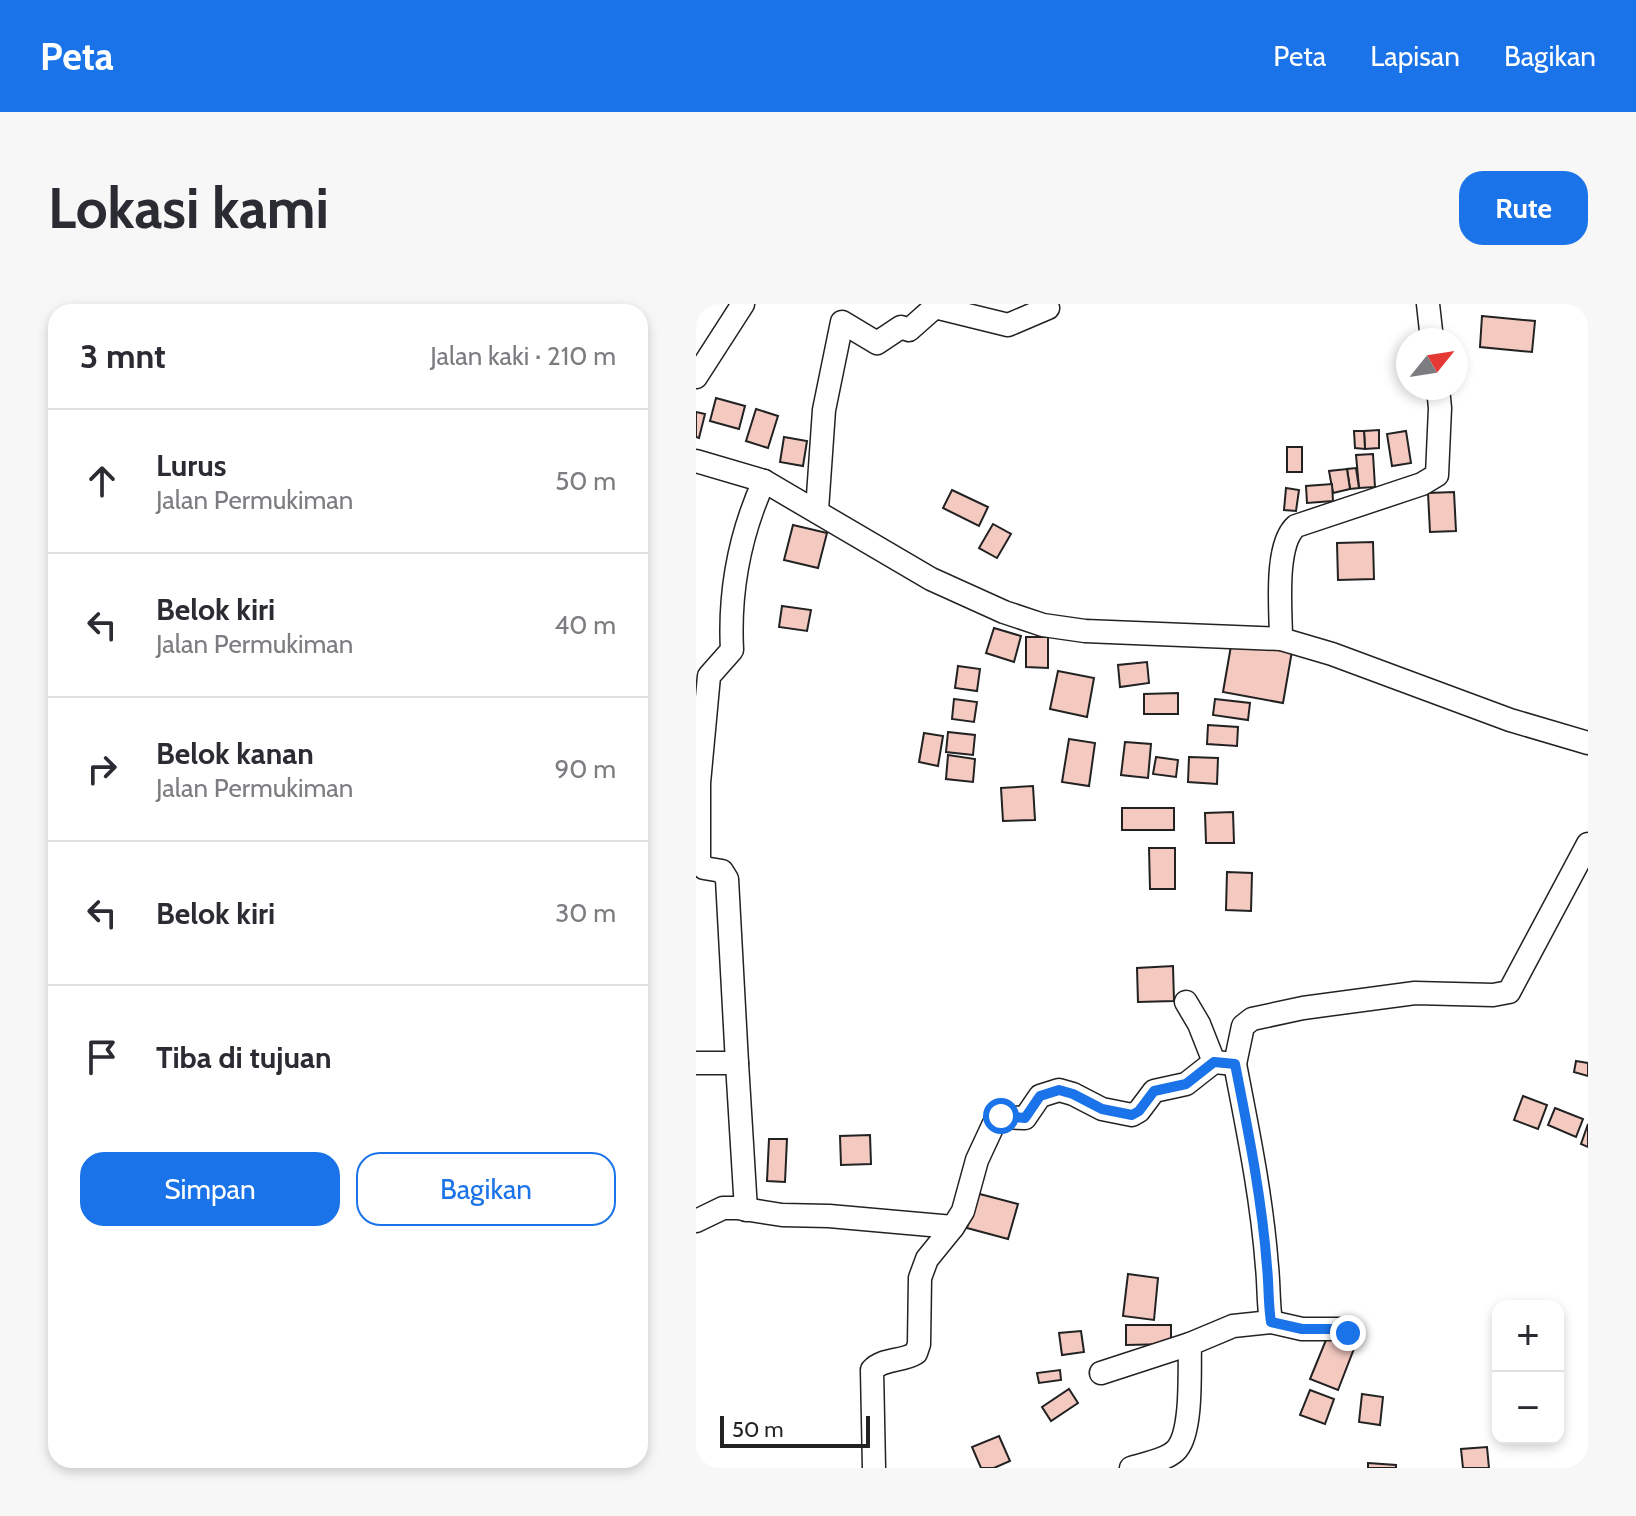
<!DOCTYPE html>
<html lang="id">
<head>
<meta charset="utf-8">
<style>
  body { margin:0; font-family:Cabin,sans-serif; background:#f7f7f7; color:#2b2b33 }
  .controls { position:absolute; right:24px; bottom:24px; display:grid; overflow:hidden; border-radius:16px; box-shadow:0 4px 12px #0003 }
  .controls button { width:72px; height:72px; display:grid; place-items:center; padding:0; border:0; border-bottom:2px solid #e1e1e2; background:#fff; color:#2b2b33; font:40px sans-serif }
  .compass { position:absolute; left:700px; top:24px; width:72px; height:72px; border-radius:50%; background:#fff; box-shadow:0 4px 12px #0003; rotate:60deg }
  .scale { position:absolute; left:24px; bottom:20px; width:150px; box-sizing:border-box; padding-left:8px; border:4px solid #222; border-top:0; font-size:22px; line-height:28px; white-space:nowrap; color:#222; -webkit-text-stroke:6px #fff; paint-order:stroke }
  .stop { position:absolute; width:24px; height:24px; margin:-18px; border:6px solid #1a73e8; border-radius:50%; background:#fff }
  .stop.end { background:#1a73e8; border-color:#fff; box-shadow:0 2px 8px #0008 }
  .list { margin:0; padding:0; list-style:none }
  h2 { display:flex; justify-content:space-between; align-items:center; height:104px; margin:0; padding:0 32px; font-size:34px }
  h2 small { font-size:26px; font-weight:400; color:#7c7c81 }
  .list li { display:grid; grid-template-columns:52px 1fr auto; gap:24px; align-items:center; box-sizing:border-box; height:144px; padding:0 32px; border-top:2px solid #e1e1e2 }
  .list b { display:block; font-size:30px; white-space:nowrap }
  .list p { margin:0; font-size:26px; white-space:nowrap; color:#7c7c81 }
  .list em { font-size:26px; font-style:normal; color:#7c7c81 }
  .actions { display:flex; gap:16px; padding:24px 32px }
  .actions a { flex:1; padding:18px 0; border:2px solid #1a73e8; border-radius:24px; text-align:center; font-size:28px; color:#1a73e8 }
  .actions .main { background:#1a73e8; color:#fff }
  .icon { flex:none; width:44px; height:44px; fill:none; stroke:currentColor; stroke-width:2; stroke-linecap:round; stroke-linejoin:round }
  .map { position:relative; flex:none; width:892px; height:1164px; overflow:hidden; border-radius:24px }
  header { display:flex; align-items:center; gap:48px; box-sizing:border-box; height:112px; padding:0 40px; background:#1a73e8; color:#fff }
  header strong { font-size:38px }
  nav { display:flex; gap:44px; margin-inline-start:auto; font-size:28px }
  .intro { display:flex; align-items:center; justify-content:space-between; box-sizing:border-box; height:192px; padding:0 48px }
  h1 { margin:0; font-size:56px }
  .button { padding:20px 36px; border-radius:24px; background:#1a73e8; color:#fff; font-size:28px; font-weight:700 }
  main { display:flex; gap:48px; padding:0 48px }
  aside { flex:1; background:#fff; border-radius:24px; box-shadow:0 4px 12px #0003 }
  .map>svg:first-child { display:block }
  .building { fill:#f3c9c0; stroke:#222; stroke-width:2 }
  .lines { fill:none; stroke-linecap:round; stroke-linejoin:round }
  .minor-casing { stroke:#222; stroke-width:25 }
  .minor { stroke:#fff; stroke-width:22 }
  .route { stroke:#1a73e8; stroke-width:10 }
</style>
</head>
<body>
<header>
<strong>Peta</strong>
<nav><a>Peta</a><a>Lapisan</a><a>Bagikan</a></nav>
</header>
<div class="intro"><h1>Lokasi kami</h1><a class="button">Rute</a></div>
<main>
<aside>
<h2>3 mnt<small>Jalan kaki · 210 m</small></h2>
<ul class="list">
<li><svg class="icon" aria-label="ahead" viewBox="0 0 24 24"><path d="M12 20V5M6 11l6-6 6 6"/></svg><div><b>Lurus</b><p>Jalan Permukiman</p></div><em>50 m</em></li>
<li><svg class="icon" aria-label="left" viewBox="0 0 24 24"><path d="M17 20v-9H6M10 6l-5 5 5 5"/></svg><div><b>Belok kiri</b><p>Jalan Permukiman</p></div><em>40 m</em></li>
<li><svg class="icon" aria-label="right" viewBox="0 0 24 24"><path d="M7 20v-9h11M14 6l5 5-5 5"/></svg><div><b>Belok kanan</b><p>Jalan Permukiman</p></div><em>90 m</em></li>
<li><svg class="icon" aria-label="left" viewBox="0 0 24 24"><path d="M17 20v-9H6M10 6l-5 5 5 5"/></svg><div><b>Belok kiri</b></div><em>30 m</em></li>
<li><svg class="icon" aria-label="arrive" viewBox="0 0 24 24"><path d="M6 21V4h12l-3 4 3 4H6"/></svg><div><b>Tiba di tujuan</b></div></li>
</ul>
<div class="actions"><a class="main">Simpan</a><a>Bagikan</a></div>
</aside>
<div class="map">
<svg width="892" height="1164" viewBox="0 0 892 1164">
  <rect width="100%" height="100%" fill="#fff"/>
  <g class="building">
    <path d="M786,12L839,17L836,48L784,43Z"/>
    <path d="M20,94L49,102L43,125L14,117Z"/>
    <path d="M60,105L82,112L72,144L50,137Z"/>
    <path d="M0,108L9,110L3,134L0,133Z"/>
    <path d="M683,126V144L669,145L668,127Z"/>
    <path d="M658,127H668L669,145L659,144Z"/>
    <path d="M710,127L715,159L696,162L691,130Z"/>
    <path d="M88,133L111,137L107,162L84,158Z"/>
    <rect x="591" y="143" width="15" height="25"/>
    <path d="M677,150L679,183L663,184L660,151Z"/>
    <path d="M660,164L663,184L654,185L651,165Z"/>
    <path d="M651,165L654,185L637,189L633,167Z"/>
    <path d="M636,180L637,197L611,199L610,182Z"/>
    <path d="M590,184L603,186L600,207L588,206Z"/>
    <path d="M256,186L292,203L283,222L247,204Z"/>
    <path d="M758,188L760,227L734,228L732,189Z"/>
    <path d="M297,220L315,230L301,254L283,244Z"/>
    <path d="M97,221L131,229L122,264L88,256Z"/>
    <path d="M677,238L678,275L642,276L641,239Z"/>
    <path d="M86,302L115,306L111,327L83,323Z"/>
    <path d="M298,324L325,332L318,358L290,349Z"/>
    <path d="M330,333H352V364L330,363Z"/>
    <path d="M536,336L596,347L587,399L527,388Z"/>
    <path d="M451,358L453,379L424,383L422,361Z"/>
    <path d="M262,362L284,365L281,387L259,384Z"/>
    <path d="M362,367L398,374L391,413L354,405Z"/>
    <path d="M482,389V410H448V390Z"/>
    <path d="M258,395L281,398L278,418L256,415Z"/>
    <path d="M519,395L554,399L552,416L517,411Z"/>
    <path d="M512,421L542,423L541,442L511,440Z"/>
    <path d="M252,428L279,431L277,451L250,448Z"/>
    <path d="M228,429L247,432L242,462L223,458Z"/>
    <path d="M373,435L399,439L393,482L366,478Z"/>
    <path d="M429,438L455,440L452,474L425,471Z"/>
    <path d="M252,451L279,455L277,478L250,475Z"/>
    <path d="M460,453L482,456L480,473L457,470Z"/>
    <path d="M493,453L522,454L521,480L492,478Z"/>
    <path d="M337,482L339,516L307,517L305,484Z"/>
    <rect x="426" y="504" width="52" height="22"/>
    <path d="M537,508L538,539H510L509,509Z"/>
    <path d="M453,544H479V585H454Z"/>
    <path d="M531,568L556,569L555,607L530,606Z"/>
    <path d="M477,662L478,697L442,698L441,664Z"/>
    <path d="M880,757L892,759V772L878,768Z"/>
    <path d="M827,792L851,801L842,825L818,816Z"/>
    <path d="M859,804L887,815L880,833L852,821Z"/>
    <path d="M892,820V843L885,840Z"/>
    <path d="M174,831L175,860L145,861L144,832Z"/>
    <path d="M73,835H91L89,878L71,877Z"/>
    <path d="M280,889L322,900L312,935L271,924Z"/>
    <path d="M432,970L462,974L458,1016L427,1012Z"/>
    <path d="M430,1021H475V1040L430,1041Z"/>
    <path d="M385,1027L388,1048L366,1051L363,1029Z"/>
    <path d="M632,1031L659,1042L642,1086L614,1075Z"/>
    <path d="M364,1066L365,1076L343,1079L341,1069Z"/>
    <path d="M373,1085L382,1099L355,1117L346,1103Z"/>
    <path d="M614,1086L638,1095L629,1120L604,1111Z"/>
    <path d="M666,1090L687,1093L684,1121L663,1118Z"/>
    <path d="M303,1132L314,1157L298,1164H285L276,1143Z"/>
    <path d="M791,1143L793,1164H767L765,1145Z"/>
    <path d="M672,1159L700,1161V1164H672Z"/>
  </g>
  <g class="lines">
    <g class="minor-casing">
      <g id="minor">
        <path d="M732,0L736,36"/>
        <path d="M0,73L47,0"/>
        <path d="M0,157L68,177L235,275L308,308L347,321L389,327L585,335L636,350L814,416L892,439"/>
        <path d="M121,206L128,106L146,18L181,39L205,23L213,26L239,3L312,21L352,4"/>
        <path d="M585,335C585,308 578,241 600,222L726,180L741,171L744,104L742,84"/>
        <path d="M490,698L503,720L518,758L539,760L547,722L556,715L607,704L719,689L797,691L813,688L892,540"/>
        <path d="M0,759H41L31,575L26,567L8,564L3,556V479L13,372L36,346C33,288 44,230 68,177"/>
        <path d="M41,759L50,906"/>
        <path d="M539,760C552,827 566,895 571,963C573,981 572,999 575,1018"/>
        <path d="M0,917L27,904H41L86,911L133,912L257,923L267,907L281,856L301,813L329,814L344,792L363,786L377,790L406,805L436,811L443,807L458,787L490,780L518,758"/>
        <path d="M405,1069L494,1040"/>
        <path d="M178,1164L176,1066C187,1054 206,1058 220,1049L223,1040L224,974L231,955L257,923"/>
        <path d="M435,1164C447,1160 472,1156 481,1145C497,1126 493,1064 494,1040L537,1022L575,1018L606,1025H645L652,1029"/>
      </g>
    </g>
    <use href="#minor" class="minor"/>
  </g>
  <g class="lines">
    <path class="route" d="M305,812L329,814L344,792L363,786L377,790L406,805L436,811L443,807L458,787L490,780L518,758L539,760C552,826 566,895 571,963C573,981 572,999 575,1018L606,1025H645L652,1029"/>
  </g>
</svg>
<div class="controls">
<button>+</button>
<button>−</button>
</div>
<svg class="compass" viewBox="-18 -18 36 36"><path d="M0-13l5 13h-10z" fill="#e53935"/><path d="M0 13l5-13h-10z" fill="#7c7c81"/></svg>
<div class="scale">50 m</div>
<div class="stop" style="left:305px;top:812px"></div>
<div class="stop end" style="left:652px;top:1029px"></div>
</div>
</main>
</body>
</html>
